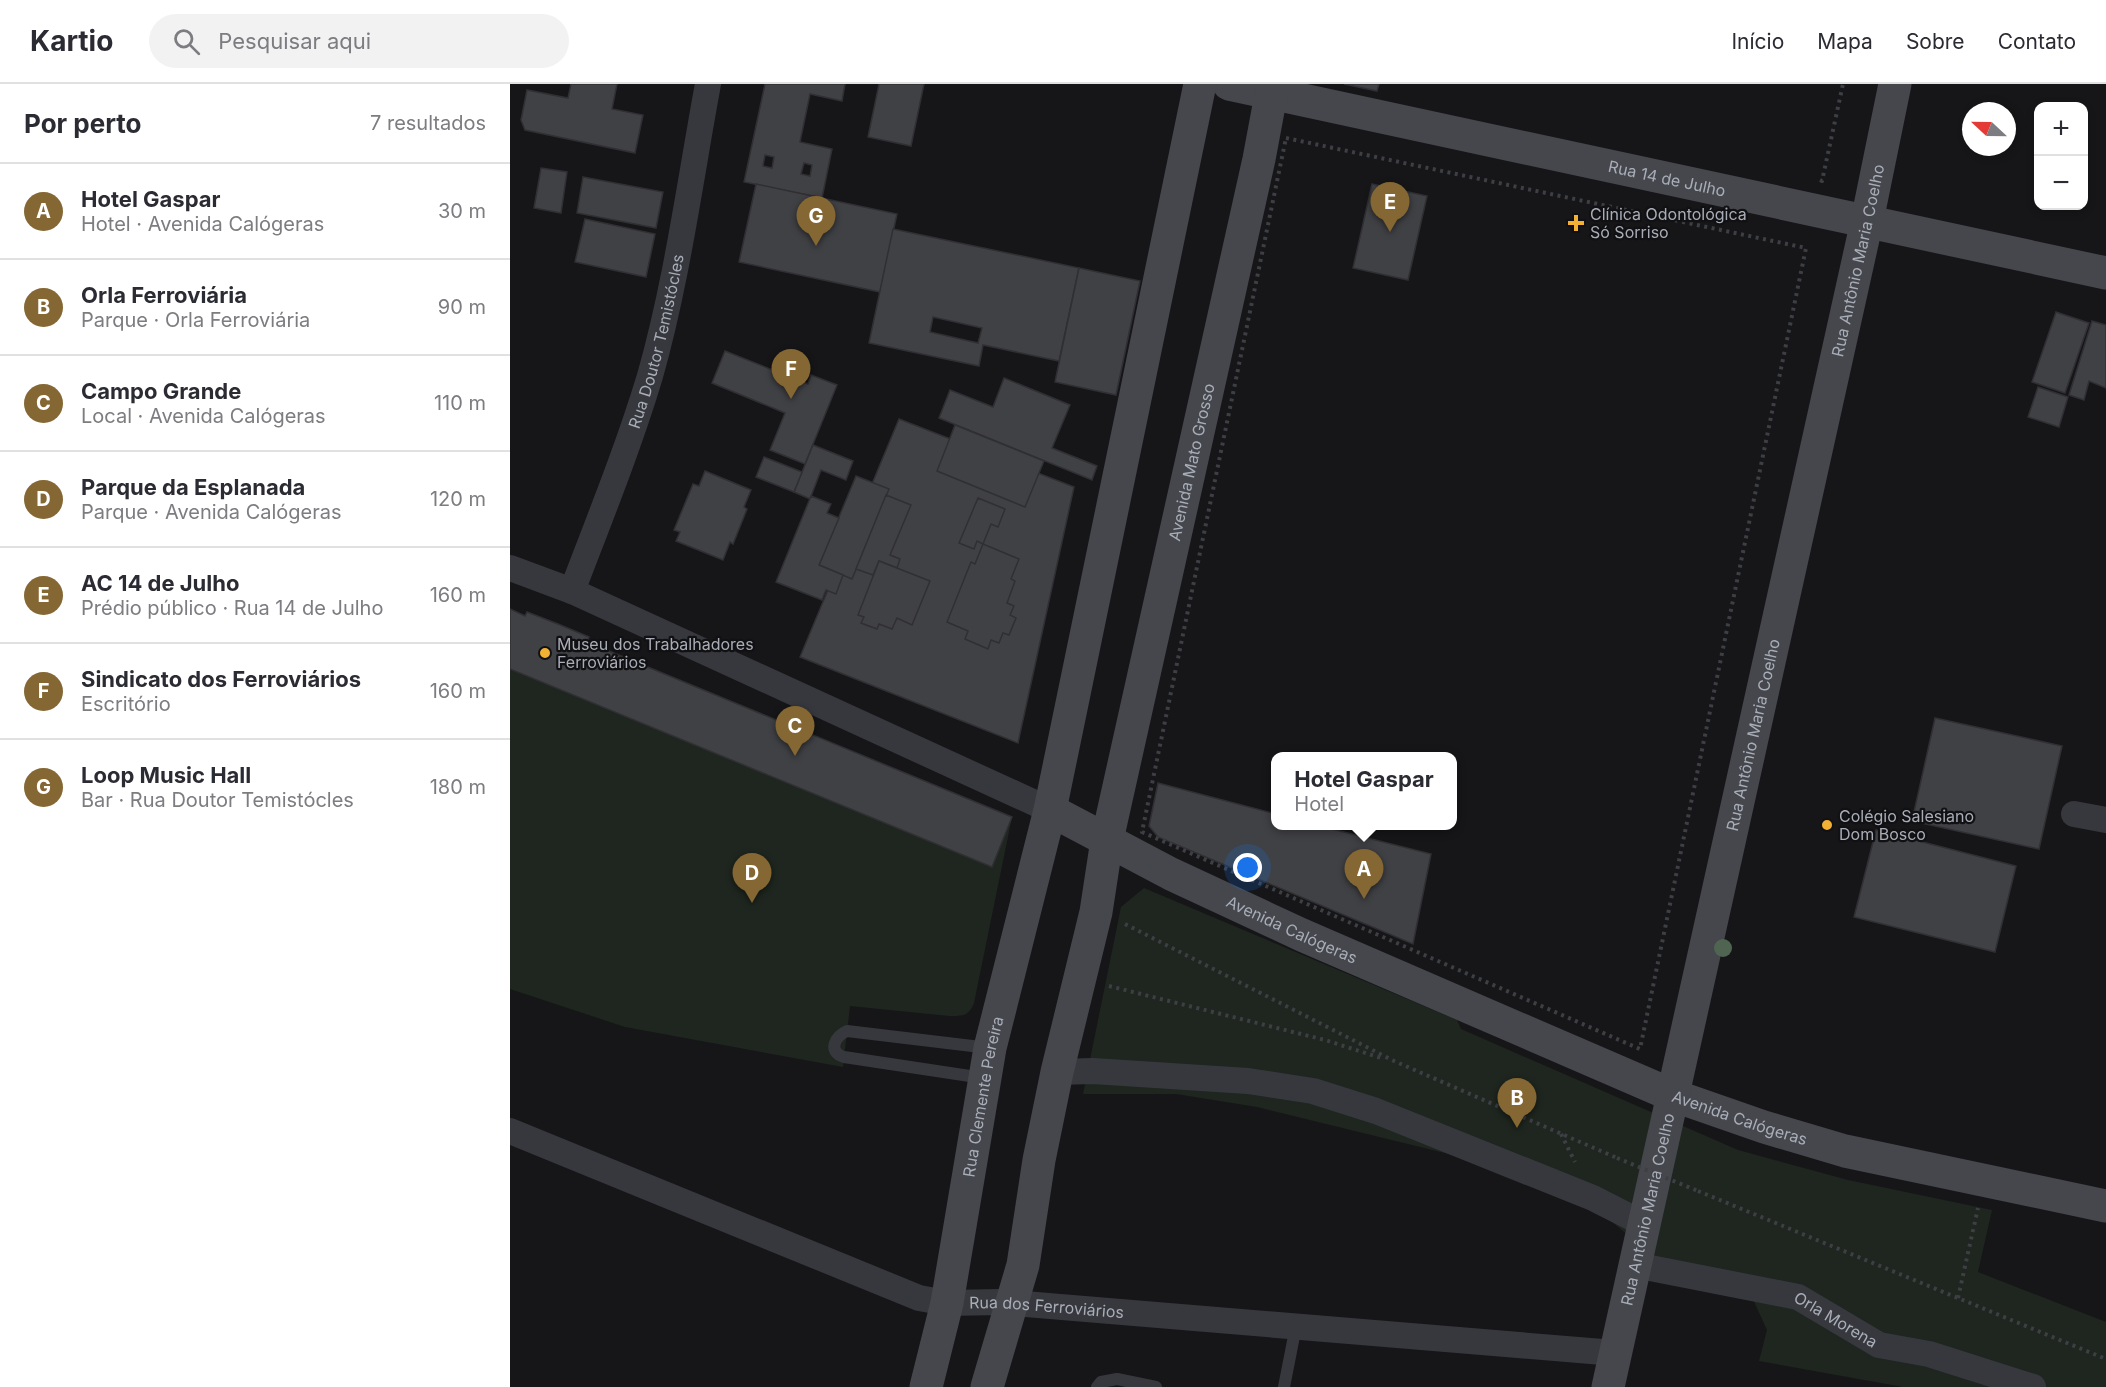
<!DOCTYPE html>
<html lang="pt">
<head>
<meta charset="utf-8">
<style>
  body { margin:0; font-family:Inter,sans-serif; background:#f2f2f3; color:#2b2b33 }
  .controls { position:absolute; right:18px; top:18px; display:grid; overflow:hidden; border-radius:12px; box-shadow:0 3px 9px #0003 }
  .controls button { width:54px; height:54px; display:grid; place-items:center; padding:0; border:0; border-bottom:2px solid #e1e1e2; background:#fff; color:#2b2b33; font:30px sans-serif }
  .compass { position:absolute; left:1452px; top:18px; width:54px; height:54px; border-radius:50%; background:#fff; box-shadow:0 3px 9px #0003; rotate:292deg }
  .you { position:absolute; left:738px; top:784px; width:21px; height:21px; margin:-15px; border:4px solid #fff; border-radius:50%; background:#1a73e8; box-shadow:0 0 0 9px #1a73e833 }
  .badge { display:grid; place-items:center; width:39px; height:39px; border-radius:50%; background:#856733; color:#fff; font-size:20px; font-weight:700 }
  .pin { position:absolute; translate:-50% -50px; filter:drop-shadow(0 2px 3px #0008) }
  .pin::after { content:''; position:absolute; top:32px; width:21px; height:18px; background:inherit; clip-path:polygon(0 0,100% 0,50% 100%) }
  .popup { position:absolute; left:761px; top:668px; width:186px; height:78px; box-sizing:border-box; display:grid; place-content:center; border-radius:12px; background:#fff; filter:drop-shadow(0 2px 4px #0005); font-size:20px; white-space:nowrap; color:#7c7c81 }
  .popup b { font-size:22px; color:#2b2b33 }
  .popup::after { content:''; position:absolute; left:50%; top:100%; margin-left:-12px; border:12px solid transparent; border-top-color:#fff }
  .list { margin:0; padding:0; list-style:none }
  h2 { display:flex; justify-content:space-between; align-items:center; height:78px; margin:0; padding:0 24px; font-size:26px }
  h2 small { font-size:20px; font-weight:400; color:#7c7c81 }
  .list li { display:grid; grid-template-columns:39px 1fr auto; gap:18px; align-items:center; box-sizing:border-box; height:96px; padding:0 24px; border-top:2px solid #e1e1e2 }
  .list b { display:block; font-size:22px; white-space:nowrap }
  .list p { margin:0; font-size:20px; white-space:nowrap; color:#7c7c81 }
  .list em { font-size:20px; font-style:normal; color:#7c7c81 }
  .icon { flex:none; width:33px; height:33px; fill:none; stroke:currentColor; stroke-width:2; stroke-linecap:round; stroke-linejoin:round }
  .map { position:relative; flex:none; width:1596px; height:1303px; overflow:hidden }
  header { display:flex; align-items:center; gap:36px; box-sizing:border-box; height:84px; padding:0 30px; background:#fff; border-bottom:2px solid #e1e1e2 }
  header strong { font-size:28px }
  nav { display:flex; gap:33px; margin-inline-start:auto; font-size:21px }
  .search { width:420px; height:54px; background:#f2f2f3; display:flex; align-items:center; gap:15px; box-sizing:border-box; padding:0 21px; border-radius:33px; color:#7c7c81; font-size:22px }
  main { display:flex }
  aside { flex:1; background:#fff }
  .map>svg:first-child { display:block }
  .green { fill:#1e261f }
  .building { fill:#404145; stroke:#303034; stroke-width:1.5; fill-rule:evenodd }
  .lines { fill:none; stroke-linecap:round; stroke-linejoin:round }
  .path { stroke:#3d3f44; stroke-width:4; stroke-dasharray:3 4.5; stroke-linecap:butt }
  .lane { stroke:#37383d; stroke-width:12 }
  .street { stroke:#37383d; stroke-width:26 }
  .secondary { stroke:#45474d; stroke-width:33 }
  .path-bridge { stroke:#3d3f44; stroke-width:4; stroke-dasharray:3 4.5; stroke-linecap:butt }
  .tree { fill:#506452 }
  .poi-dot { fill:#f2b134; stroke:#111113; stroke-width:2 }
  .labels { text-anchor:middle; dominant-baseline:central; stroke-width:4.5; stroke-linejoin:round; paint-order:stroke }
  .street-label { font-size:16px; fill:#a8adb8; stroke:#111113 }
  .poi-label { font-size:16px; fill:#a8adb8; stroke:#111113; text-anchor:start }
</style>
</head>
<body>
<header>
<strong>Kartio</strong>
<div class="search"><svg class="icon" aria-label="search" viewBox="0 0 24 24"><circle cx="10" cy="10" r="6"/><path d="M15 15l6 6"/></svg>Pesquisar aqui</div>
<nav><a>Início</a><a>Mapa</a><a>Sobre</a><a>Contato</a></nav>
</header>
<main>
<aside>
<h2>Por perto<small>7 resultados</small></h2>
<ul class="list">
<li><span class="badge">A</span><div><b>Hotel Gaspar</b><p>Hotel · Avenida Calógeras</p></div><em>30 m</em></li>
<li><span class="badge">B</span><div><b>Orla Ferroviária</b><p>Parque · Orla Ferroviária</p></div><em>90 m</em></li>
<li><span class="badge">C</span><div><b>Campo Grande</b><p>Local · Avenida Calógeras</p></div><em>110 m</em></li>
<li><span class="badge">D</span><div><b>Parque da Esplanada</b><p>Parque · Avenida Calógeras</p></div><em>120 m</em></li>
<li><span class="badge">E</span><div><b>AC 14 de Julho</b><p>Prédio público · Rua 14 de Julho</p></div><em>160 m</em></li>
<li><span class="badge">F</span><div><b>Sindicato dos Ferroviários</b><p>Escritório</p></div><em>160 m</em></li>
<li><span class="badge">G</span><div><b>Loop Music Hall</b><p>Bar · Rua Doutor Temistócles</p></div><em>180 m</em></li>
</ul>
</aside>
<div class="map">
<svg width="1596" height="1303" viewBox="0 0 1596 1303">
  <rect width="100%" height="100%" fill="#161618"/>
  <g class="green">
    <path d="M0,525L15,531L17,528L79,553L77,558L502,733L464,919C459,932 453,932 439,932L340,922L333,983L115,943L0,905Z"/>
    <path d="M634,804L947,936L951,945L1228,1066L1338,1096L1482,1126L1468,1188L1596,1238V1303H1393L1249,1277L1257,1246L1242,1213L1173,1197L1083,1122L951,1073L747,1023L666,1010H573L611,823Z"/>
  </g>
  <g class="building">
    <path d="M61,0H107L102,25L133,31L125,69L15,46L11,36L17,6L58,14Z"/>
    <path d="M255,0H335L332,17L300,10L290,58L322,65L312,114L234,98ZM255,71L264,73L262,84L253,82ZM294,79L302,81L300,92L291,90Z"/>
    <path d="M369,0H414L401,62L358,53Z"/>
    <path d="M834,0H869L867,7Z"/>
    <path d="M31,84L57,88L51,129L24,124Z"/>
    <path d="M73,93L153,108L146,144L67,129Z"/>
    <path d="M246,100L387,130L370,208L229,178Z"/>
    <path d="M862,100L917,112L898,196L843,184Z"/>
    <path d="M75,135L145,150L136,193L65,178Z"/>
    <path d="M383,145L569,184L549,277L473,261L469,282L359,259ZM423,233L472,244L468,259L420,248Z"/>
    <path d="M569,184L630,197L606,311L545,298Z"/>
    <path d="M1546,228L1579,239L1555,309L1522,298Z"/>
    <path d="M1582,237L1596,241V304L1579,297L1574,316L1559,311Z"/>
    <path d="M215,267L298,300L301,291L327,301L295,380L260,366L275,329L202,299Z"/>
    <path d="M494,294L560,321L542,364L587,382L582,396L429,334L440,306L483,323Z"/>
    <path d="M1528,303L1558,313L1549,343L1518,333Z"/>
    <path d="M389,335L564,403L508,659L290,573Z"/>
    <path d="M445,341L534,377L515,423L427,387Z"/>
    <path d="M303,361L343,377L336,396L311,386L300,415L284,408Z"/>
    <path d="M254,373L292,388L284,408L246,393Z"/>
    <path d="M195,387L241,406L234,423L237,425L223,460L220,458L213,476L166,457L170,448L164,446L183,400L189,402Z"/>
    <path d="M346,392L379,405L342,495L309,481Z"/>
    <path d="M376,411L401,421L380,471L390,475L387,484L369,477L363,491L346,485Z"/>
    <path d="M301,412L321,420L317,429L329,434L309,481L333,491L326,510L316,506L312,516L266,498Z"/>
    <path d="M468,414L495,425L488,443L481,440L473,460L467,457L464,465L449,459Z"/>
    <path d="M473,460L509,475L501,495L505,497L497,519L504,522L500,531L506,534L499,551L493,549L489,559L481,556L478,565L455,555L458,547L437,538L461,478L465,480Z"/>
    <path d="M369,477L420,497L402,541L387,534L382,545L369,540L367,545L351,539L354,533L348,531Z"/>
    <path d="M0,525L15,532L17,528L48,540L79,553L77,558L502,733L482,783L0,585Z"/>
    <path d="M1425,634L1552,662L1529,765L1402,737Z"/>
    <path d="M648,699L766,730V742H810L921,770L903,860L648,753L639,742Z"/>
    <path d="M1366,746L1506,782L1485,868L1344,833Z"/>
  </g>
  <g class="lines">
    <g class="path">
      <path d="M776,54L1296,164L1130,965L632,748Z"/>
      <path d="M1310,96L1312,97L1333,0"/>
      <path d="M615,840L884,977L1107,1074"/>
      <path d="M599,902L815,956L871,974"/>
      <path d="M1051,1050L1065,1078"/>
      <path d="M1188,1107L1596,1275"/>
      <path d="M1448,1214L1468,1124"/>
    </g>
    <g class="lane">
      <path d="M473,994L334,973C317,968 325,952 337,947L479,964"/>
      <path d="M587,1303L591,1298L607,1295L646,1303"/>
      <path d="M774,1303L786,1242"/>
    </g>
    <g class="street">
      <path d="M0,484L62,507L540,726"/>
      <path id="s1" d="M62,507C89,436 118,365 140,292C167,197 180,97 198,0"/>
      <path d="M1564,730L1596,736"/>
      <path d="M547,988L583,987L738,997L803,1007L866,1027L1083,1114L1134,1140"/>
      <path id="s2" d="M0,1047L409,1214L437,1219L490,1218L1105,1269"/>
      <path id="s3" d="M1125,1181L1288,1213L1369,1261L1419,1270L1523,1303"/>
    </g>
    <g class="secondary">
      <path id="s4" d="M719,0L1596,189"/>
      <path id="s5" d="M540,726L661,790L792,851L1162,1011L1254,1043L1335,1067L1596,1122"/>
      <path id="s6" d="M416,1303L437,1219L480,964L540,726L690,0"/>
      <path id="s7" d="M477,1303L513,1181L529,1076L547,988L586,828L597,756L749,75L763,0"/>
      <path id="s8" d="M1098,1303L1357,137L1385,0"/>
    </g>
    <path class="path-bridge" d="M1107,1074L1188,1107"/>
  </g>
  <circle class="tree" cx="1213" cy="864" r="9"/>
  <g class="poi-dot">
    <path d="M1063 130h6v6h6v6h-6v6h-6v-6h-6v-6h6z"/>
    <circle cx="35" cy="569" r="6"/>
    <circle cx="1317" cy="741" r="6"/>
  </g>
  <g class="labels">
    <g class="street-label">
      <text stroke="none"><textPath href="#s4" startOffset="448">Rua 14 de Julho</textPath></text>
      <text stroke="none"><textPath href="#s8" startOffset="1154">Rua Antônio Maria Coelho</textPath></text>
      <text stroke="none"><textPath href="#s1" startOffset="264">Rua Doutor Temistócles</textPath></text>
      <text stroke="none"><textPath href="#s7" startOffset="948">Avenida Mato Grosso</textPath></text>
      <text stroke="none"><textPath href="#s8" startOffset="668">Rua Antônio Maria Coelho</textPath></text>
      <text stroke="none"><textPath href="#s5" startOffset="270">Avenida Calógeras</textPath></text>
      <text stroke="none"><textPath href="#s6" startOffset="296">Rua Clemente Pereira</textPath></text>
      <text stroke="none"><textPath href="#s5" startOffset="756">Avenida Calógeras</textPath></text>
      <text stroke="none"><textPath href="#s8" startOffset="182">Rua Antônio Maria Coelho</textPath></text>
      <text stroke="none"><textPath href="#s2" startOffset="570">Rua dos Ferroviários</textPath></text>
      <text stroke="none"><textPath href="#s3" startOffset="210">Orla Morena</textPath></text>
    </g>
    <g class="poi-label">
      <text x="1080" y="130">Clínica Odontológica<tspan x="1080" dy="18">Só Sorriso</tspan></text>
      <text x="47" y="560">Museu dos Trabalhadores<tspan x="47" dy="18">Ferroviários</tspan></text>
      <text x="1329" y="732">Colégio Salesiano<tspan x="1329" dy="18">Dom Bosco</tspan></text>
    </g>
  </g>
</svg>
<div class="controls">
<button>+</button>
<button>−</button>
</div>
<svg class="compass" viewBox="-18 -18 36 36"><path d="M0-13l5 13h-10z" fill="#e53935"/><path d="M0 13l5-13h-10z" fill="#7c7c81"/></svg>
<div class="you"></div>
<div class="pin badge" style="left:854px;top:815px">A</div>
<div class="popup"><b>Hotel Gaspar</b>Hotel</div>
<div class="pin badge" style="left:1007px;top:1044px">B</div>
<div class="pin badge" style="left:285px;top:672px">C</div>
<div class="pin badge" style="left:242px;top:819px">D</div>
<div class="pin badge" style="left:880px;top:148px">E</div>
<div class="pin badge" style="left:281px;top:315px">F</div>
<div class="pin badge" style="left:306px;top:162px">G</div>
</div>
</main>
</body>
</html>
